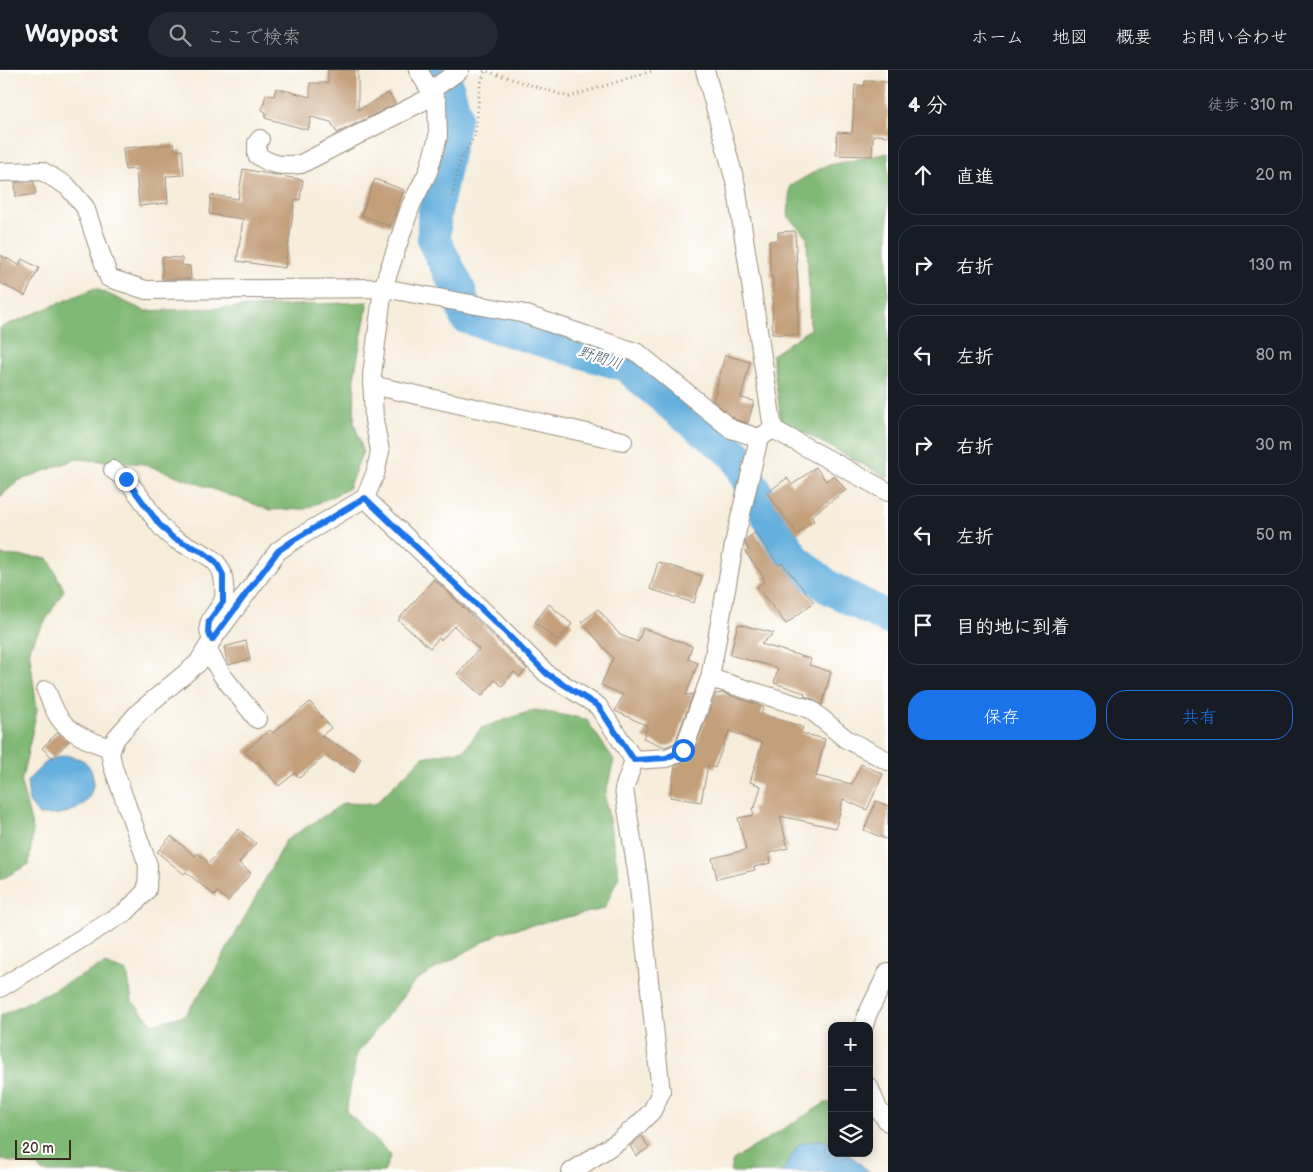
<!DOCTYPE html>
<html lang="ja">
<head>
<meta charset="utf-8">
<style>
  body { margin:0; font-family:"Balsamiq Sans","Klee One",sans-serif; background:#242831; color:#f1f3f6 }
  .controls { position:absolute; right:15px; bottom:15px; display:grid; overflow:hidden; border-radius:10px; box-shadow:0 2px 12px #0003 }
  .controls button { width:45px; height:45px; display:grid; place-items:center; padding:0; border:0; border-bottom:1px solid #363941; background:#171b24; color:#f1f3f6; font:25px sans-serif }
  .scale { position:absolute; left:15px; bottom:12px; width:56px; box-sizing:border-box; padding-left:5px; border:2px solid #3b2a1e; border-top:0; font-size:14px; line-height:18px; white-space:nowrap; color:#3b2a1e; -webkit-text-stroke:4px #fff; paint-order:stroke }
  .stop { position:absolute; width:15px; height:15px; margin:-11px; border:4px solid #1a73e8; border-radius:50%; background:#fff }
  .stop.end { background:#1a73e8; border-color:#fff; box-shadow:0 1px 5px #0008 }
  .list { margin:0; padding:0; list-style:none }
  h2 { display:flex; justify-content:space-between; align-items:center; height:65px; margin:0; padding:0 20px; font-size:21px }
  h2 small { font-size:16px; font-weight:400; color:#9ea1a6 }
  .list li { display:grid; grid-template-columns:32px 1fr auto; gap:15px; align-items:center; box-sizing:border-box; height:80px; margin:0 10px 10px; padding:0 10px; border:1px solid #363941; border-radius:20px }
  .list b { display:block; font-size:19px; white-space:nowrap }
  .list em { font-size:16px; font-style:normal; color:#9ea1a6 }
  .actions { display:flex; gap:10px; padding:15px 20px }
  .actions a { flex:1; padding:11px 0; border:1px solid #1a73e8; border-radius:20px; text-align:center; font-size:18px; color:#1a73e8 }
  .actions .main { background:#1a73e8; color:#fff }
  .icon { flex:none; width:28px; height:28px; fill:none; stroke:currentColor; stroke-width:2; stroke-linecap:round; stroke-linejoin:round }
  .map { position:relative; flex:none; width:888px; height:1102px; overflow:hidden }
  header { display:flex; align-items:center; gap:30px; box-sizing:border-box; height:70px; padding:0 25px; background:#171b24; border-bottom:1px solid #363941 }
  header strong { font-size:24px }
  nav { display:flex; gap:28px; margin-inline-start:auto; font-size:18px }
  .search { width:350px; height:45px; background:#242831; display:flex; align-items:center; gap:12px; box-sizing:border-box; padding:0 18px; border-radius:28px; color:#9ea1a6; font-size:19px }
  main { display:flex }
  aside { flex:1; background:#171b24 }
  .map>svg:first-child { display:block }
  .forest { fill:#80b874; stroke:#5e7149 }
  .water { fill:#64afdd; stroke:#506c7e }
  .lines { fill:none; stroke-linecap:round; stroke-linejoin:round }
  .river { stroke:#64afdd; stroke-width:34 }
  .building { fill:#c39f7a }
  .minor-casing { stroke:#988c7c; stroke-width:20 }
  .path { stroke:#988c7c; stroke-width:3; stroke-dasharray:1 4; stroke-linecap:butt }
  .minor { stroke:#fff; stroke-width:18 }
  .route { stroke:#1a73e8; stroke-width:6 }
  .labels { text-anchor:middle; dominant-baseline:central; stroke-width:4.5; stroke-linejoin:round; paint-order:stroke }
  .water-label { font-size:15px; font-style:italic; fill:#4b5f6a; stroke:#fff }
</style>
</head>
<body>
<header>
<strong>Waypost</strong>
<div class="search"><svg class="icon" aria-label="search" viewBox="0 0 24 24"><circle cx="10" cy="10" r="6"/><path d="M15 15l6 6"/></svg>ここで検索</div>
<nav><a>ホーム</a><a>地図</a><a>概要</a><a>お問い合わせ</a></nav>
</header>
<main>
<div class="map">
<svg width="888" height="1102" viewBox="0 0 888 1102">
  <rect width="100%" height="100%" fill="#fff"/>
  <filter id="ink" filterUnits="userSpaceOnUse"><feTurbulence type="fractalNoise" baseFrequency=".02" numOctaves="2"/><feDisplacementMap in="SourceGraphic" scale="10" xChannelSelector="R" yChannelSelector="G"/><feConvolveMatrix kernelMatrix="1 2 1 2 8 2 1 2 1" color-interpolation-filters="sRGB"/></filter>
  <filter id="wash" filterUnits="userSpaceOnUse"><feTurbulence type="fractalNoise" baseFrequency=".0096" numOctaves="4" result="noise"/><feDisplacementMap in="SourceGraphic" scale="20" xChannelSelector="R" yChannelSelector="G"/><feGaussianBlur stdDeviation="1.12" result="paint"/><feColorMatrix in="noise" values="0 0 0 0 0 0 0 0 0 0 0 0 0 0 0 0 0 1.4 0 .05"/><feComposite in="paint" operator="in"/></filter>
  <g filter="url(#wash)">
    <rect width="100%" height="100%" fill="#f6eddb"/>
    <g class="forest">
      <path d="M888,83V408L781,350L772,285L810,259L807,167L788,147L790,116L825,96Z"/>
      <path d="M95,218L145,241L368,232L355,302L354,352L363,381L348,419L305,439L270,440L144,394L76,389L18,411L0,427V258Z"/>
      <path d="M0,485L48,488L64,520L29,578L37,640L21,713L33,760L29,794L0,810Z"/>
      <path d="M534,640L586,649L614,690L605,727L619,806L604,839L501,862L416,910L357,984L346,1041L391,1085L384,1102H43L36,1096L0,1090V946L105,894L127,902L132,931L153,954L185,945L211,908L256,827L285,771L344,733L375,734L423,687L464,680L481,658Z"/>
      <path d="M825,1033H832C832,1057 830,1080 820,1102H730L733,1090Z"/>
    </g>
    <g class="water">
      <path d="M65,685C71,687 80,688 84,691C101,705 93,733 74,740C62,745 51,745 39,745L29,732L27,711L47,691Z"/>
      <path d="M820,1069L832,1074V1083H847L870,1102H782L799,1074Z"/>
    </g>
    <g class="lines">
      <path class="river" d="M439,0L445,10L455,44L434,145V171L459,220L466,247L626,295L683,344L736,385L776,461L795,490L828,517L888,548"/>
    </g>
    <g id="blocks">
      <g class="building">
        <path d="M328,0H358V40L389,23L395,34L337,63L331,52L311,47L308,60L265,48L266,42L262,40L266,24L274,26L276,18L310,27V13H328Z"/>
        <path d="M865,11L888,12L886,36H888V66L873,65L872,86L836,85L837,62L852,63L855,15L864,16Z"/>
        <path d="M174,74L175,81L182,80L184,105L166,106L168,133L139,136L136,99L125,100L123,78Z"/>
        <path d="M243,99L303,110L300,130L295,129L285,198L237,191L243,149L209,144L211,125L238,129Z"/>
        <path d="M375,109L404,120L390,156L361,145Z"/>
        <path d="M15,112H34L36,124L16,127Z"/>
        <path d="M795,161L798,216V265L772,264L773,207H771L769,171L778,170V162Z"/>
        <path d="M0,185L19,195L22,189L39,198L25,226L0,213Z"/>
        <path d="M162,187L182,188V195L190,196L191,209H162Z"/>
        <path d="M725,285L750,292L741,328L754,331L748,353L736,350L713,331Z"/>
        <path d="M816,397L826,411L834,405L846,420L811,446L814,451L797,464L767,423L787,408L792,415Z"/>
        <path d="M755,463L779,495L782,493L814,532L786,554L757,517L765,511L762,508L764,507L745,482L749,480L745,474L746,469Z"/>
        <path d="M658,492L702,506L694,533L650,519Z"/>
        <path d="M434,509L527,599L519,607L514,602L502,616L495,610L482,626L457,604L479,579L454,556L441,570L439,568L430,578L398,550Z"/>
        <path d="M549,534L572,554L558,571L535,552Z"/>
        <path d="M598,539L620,565L638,572L643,558L692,576L688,589L698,593L686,625L693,624L675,673L665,677L643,668L648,656L615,641L623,625L601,615L613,588L582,552Z"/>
        <path d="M738,554L774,563L761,574L811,589L809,595L831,602L822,635L813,629L804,626L805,623L774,613L778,598L730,585Z"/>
        <path d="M246,571L250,589L228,595L224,577Z"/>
        <path d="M723,623L764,637L761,644L803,657L801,663L825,669L816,706L852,714L861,694L883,704L867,740L843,729L836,758L780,746L788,778L769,783L771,793L754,797L755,800L717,809L712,788L746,780L738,748L754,745L752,738L755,737L761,716L750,712L762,673L729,661L715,698L708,695L701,732L670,727L675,696L691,688L716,624Z"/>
        <path d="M310,632L331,658L321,666L361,688L354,702L325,686L299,708L295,703L279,716L258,692L256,693L245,681L270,660L273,663Z"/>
        <path d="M58,662L69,671L53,688L42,678Z"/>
        <path d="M876,731L888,736V770L864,760Z"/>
        <path d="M238,759L256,773L239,793L251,803L228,831L217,822L215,826L186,802L184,804L157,782L171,766L195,786L198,783L209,793Z"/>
        <path d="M642,1066L649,1078L636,1086L630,1076Z"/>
      </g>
    </g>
  </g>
  <g filter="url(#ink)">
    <use href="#blocks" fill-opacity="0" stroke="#988c7c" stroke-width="1"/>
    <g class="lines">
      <g class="minor-casing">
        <g id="minor">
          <path d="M705,0L736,115L773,359"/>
          <path d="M430,21L460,0"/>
          <path d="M260,69L257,73V85C273,96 282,96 301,94L433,26"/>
          <path d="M0,102L42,101L67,116L85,137L109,208L146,220L383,218L521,243L638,283L731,359L759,368"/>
          <path d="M372,315L623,371"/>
          <path d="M773,359L888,422"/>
          <path d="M113,400C117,403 121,405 125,409C144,426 152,452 173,468C190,480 219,483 223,507C224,514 226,527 222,533C213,549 204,550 212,570"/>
          <path d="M365,428L496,553L547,604L598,636L634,690"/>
          <path d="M207,579L222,605L257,649"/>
          <path d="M710,608L810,639L846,669L888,691"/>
          <path d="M46,620C50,629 54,641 60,649C72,665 93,673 112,678"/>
          <path d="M634,690L667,688L683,681L710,608L735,469L759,368L773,359"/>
          <path d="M0,918L127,841L147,820L148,795L113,697L110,682L116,668L139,642L198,593L212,570L278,481L294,470L365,428L375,404L380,381L374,350L372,305L383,218L411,135L428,102L438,67L437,32L418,0"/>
          <path d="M864,956L867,945L888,902"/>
          <path d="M869,1017L878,1039L888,1052"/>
          <path d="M571,1102L619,1071L638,1055L652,1041L661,1022L638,808L624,719L634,690"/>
        </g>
      </g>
      <g class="path">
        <path d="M483,0L569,27L655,0"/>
        <path d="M452,127L459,96L463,85L475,65L480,16L485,1"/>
      </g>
      <use href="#minor" class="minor"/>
    </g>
  </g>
  <g class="lines" filter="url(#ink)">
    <path class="route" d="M126,409L159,454L173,468L203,482L216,492L223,505V532L209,551L208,561L212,570L278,481L294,470L365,428L496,553L547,604L598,636L634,690L666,688L683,680"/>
  </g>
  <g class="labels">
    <g class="water-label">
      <text transform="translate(600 288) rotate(18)">野間川</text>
    </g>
  </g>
</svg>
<div class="controls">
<button>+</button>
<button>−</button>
<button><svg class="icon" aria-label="layers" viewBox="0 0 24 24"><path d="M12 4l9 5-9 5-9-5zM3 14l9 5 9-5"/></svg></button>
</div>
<div class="scale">20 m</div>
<div class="stop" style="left:683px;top:680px"></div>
<div class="stop end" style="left:126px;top:409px"></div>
</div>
<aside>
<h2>4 分<small>徒歩 · 310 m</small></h2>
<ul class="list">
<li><svg class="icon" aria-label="ahead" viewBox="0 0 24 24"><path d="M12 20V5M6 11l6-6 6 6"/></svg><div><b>直進</b></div><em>20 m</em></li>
<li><svg class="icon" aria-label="right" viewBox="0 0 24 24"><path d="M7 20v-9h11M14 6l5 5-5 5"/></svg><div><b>右折</b></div><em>130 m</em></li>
<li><svg class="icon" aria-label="left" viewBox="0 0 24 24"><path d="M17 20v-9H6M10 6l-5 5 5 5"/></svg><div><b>左折</b></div><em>80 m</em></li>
<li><svg class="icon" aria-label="right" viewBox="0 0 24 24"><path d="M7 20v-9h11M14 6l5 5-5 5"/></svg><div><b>右折</b></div><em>30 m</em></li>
<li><svg class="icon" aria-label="left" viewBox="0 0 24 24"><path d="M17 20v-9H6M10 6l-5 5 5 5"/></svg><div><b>左折</b></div><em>50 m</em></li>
<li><svg class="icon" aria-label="arrive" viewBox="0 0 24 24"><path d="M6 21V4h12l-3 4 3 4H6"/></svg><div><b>目的地に到着</b></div></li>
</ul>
<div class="actions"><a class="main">保存</a><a>共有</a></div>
</aside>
</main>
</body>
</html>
